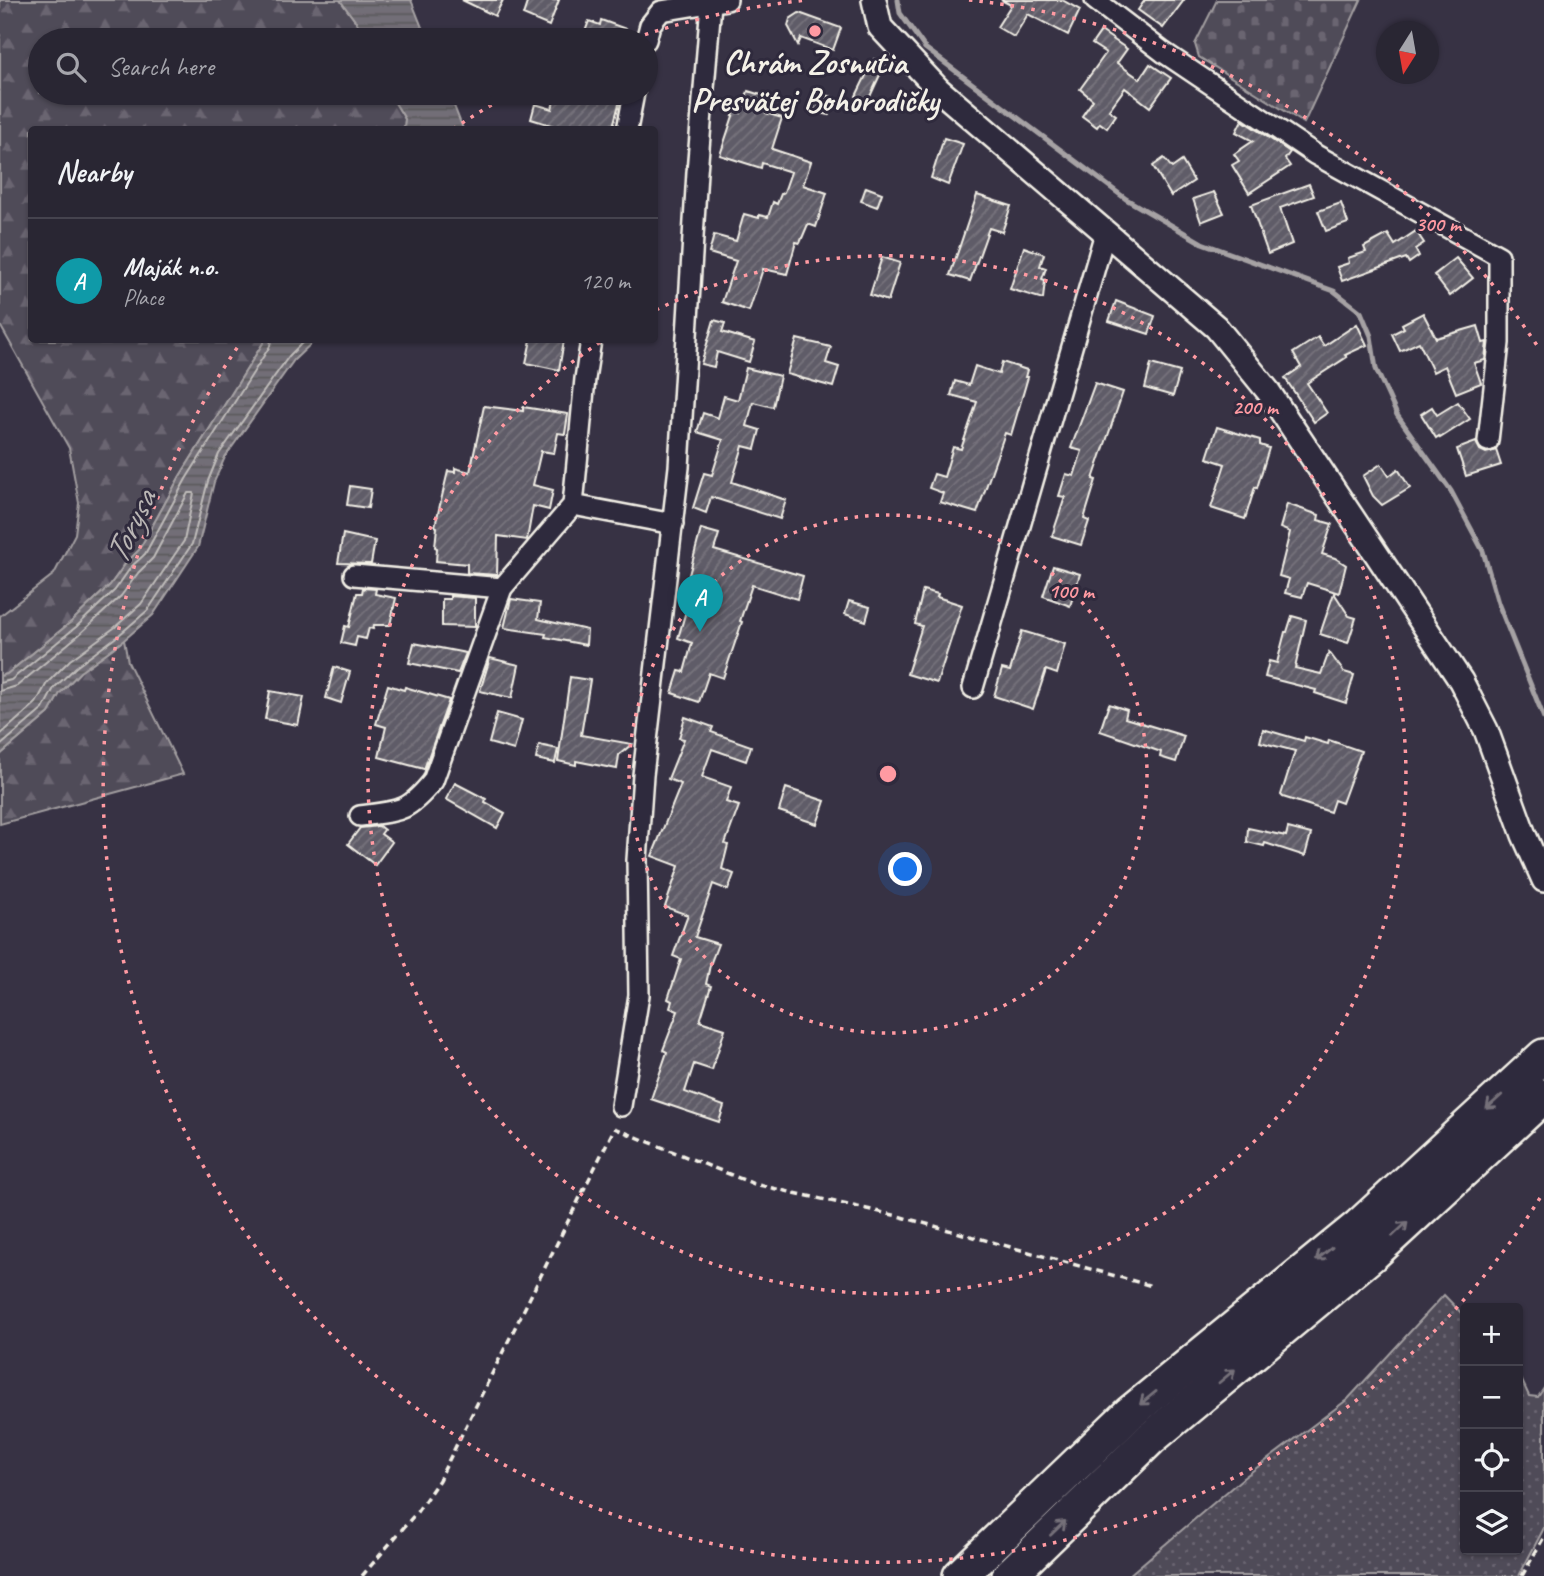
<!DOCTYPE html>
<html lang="en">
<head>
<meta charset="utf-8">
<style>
  body { margin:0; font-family:Caveat,sans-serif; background:#35323f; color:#f1f3f6 }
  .controls { position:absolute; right:21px; bottom:21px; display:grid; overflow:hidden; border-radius:7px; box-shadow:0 2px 5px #0004 }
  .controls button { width:63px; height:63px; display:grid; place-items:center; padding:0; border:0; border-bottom:2px solid #45434e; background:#292633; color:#f1f3f6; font:35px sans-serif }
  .compass { position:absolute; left:1376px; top:21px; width:63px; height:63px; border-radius:50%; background:#292633; box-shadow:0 2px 5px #0004; rotate:191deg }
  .you { position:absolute; left:906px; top:870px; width:24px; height:24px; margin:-18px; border:5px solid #fff; border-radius:50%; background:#1a73e8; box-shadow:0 0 0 10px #1a73e833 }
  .badge { display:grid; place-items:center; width:46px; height:46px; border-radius:50%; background:#8c9099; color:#fff; font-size:23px; font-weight:700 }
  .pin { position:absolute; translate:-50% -58px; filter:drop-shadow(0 2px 4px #0008) }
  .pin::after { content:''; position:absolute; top:37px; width:24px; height:21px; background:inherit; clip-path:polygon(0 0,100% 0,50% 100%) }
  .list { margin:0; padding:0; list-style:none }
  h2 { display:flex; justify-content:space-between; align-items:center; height:91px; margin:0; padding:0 28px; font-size:30px }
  h2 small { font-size:23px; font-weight:400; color:#a5a5ac }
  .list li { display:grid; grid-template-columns:46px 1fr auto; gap:21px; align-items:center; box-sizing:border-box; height:126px; padding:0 28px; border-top:2px solid #45434e }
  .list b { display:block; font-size:26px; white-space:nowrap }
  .list p { margin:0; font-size:23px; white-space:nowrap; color:#a5a5ac }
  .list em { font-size:23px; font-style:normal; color:#a5a5ac }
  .icon { flex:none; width:38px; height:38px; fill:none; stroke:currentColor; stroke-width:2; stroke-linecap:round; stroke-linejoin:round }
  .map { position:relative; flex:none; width:1544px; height:1576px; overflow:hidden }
  .search { position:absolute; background:#292633; box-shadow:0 2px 5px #0004; left:28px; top:28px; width:630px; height:77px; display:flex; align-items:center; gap:18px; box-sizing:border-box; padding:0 24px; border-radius:38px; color:#a5a5ac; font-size:26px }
  .panel { position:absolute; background:#292633; box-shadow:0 2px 5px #0004; left:28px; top:126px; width:630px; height:217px; border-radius:7px }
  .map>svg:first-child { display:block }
  .grass { fill:url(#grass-dots); stroke:#a29ea0; stroke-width:2 }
  .forest { fill:url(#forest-firs); stroke:#a29ea0; stroke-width:2 }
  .cemetery { fill:url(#cemetery-stones); stroke:#a29ea0; stroke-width:2 }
  .water { fill:url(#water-rules); stroke:#a6a2a4; stroke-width:2 }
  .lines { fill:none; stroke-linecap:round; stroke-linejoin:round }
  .shore { stroke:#c0bdbb; stroke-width:2 }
  .stream { stroke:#a6a2a4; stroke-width:5 }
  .building { fill:url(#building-hatch); stroke:#f4f1e8; stroke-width:2 }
  .minor-casing { stroke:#f4f1e8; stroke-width:24 }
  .tertiary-casing { stroke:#f4f1e8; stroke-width:28 }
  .motorway-casing { stroke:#f4f1e8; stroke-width:38 }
  .path { stroke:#f4f1e8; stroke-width:3.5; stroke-dasharray:7 5; stroke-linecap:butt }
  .minor { stroke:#2f2a3d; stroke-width:19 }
  .tertiary { stroke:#2f2a3d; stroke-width:23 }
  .motorway { stroke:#2f2a3d; stroke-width:33 }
  .oneway { stroke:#747079 }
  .ring { fill:none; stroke:#ff9aa2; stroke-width:3.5; stroke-dasharray:3.5 7 }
  .poi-dot { fill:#ff9aa2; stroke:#2f2a3d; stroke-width:2.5 }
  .labels { text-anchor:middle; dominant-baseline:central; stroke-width:6; stroke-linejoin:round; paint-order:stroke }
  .poi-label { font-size:33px; font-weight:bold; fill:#f4f1e8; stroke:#2f2a3d }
  .water-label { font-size:35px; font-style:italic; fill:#bab6b5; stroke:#2f2a3d }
  .centre { fill:#ff9aa2; stroke:#2f2a3d; stroke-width:3.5 }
  .ring-label { font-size:21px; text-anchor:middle; font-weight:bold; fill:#ff9aa2; stroke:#2f2a3d; stroke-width:6; stroke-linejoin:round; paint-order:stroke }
</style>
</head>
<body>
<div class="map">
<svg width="1544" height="1576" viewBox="0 0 1544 1576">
  <defs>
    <pattern id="grass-dots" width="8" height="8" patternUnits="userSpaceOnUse" patternTransform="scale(1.75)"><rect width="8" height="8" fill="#504b59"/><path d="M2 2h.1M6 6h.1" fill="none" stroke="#6a6571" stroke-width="1.8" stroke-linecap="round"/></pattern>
    <pattern id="forest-firs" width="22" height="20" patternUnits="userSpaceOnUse" patternTransform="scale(1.75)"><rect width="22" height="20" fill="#504b59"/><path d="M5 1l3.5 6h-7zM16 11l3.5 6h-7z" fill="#6a6571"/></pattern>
    <pattern id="cemetery-stones" width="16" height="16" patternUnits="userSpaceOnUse" patternTransform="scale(1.75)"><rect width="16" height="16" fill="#504b59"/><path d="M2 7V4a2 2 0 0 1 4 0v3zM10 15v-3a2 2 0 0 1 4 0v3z" fill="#6a6571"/></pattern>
    <pattern id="water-rules" width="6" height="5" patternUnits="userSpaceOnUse" patternTransform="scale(1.75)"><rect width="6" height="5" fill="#726e77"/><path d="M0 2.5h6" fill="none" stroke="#5b595c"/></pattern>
    <pattern id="building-hatch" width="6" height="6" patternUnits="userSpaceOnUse" patternTransform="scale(1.75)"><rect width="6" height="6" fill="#5f5c67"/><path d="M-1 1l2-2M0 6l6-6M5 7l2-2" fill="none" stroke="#77747d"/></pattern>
  </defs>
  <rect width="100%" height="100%" fill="#373244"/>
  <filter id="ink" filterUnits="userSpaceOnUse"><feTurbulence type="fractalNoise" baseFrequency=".0143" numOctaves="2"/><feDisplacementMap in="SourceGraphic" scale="14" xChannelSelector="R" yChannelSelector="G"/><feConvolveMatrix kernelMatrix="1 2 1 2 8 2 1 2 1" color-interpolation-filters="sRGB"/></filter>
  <g filter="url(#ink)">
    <path class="grass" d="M1444,1295L1465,1317V1550H1518V1372L1529,1396L1538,1397L1544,1388V1528L1519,1576H1128L1243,1478L1348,1399Z"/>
    <g class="forest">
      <path d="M0,0H340L359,26L364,40H40V93H389L405,119L404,130H32V340H265L180,476L139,550L126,563L110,585L71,622L7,674L0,676V616L54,574L75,534L79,503L69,448L0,325Z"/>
      <path d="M124,640L128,662L183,774L0,824V755L49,713L60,693L80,672Z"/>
    </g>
    <path class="cemetery" d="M1217,0H1361L1304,123L1199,57L1195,44Z"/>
    <g class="water">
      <path d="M340,0H411L427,40H364L359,26Z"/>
      <path d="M389,93H449L463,129H404L405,119Z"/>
      <path d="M265,340H315L294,360L225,457L214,482L198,547L153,615L124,640L80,672L60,693L49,713L0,755V676L7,674L71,622L110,585L126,563L139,550L180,476Z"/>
    </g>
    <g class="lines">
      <g class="shore">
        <path d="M0,683L11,680L76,627L115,590L131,567L145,554L186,479L270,346L271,340"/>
        <path d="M0,691L17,686L81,633L121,596L138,573L153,558L188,493H194L184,541L141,604L114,628L70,660L47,683L36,703L0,735"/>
        <path d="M0,746L43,709L54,688L76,667L119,635L148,610L192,544L208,481L219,454L289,356L305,340"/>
      </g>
      <path class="stream" d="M898,0L900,13L925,48L1126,199L1202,243L1334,291L1361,312L1371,336L1376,369L1397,415L1451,491L1483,551L1498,603L1544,718"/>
    </g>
    <g class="building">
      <path d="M462,0H503L495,16Z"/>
      <path d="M528,0H559L549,26L523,15Z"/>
      <path d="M1001,0H1062L1080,10L1068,35L1028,14L1014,37L997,27L1011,5Z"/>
      <path d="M1145,0H1184L1163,28L1138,10Z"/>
      <path d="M799,13L841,28L833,50L801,38L798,45L788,26L790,19Z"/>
      <path d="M601,20L626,29L621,40H582L589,21L600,25Z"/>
      <path d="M1101,31L1127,49L1117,63L1140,79L1150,64L1171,78L1150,107L1125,88L1109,110L1116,115L1107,128L1100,123L1097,127L1082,116L1093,100L1080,89L1106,53L1092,44Z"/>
      <path d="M874,59L885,64L868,101L856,96Z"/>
      <path d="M748,91L771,98L766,113L782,118L772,149L811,162L803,185L827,193L816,227L808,224L800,243L796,242L787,274L763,269L749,311L722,302L736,261L709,253L714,235L736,241L744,214L759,218V215L768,217L773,202L777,204L781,194L784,192L791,172L762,163L761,168L720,155L735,110L741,113Z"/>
      <path d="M556,93H622L612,130H567L531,119L535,104L552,109Z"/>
      <path d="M817,93L833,97L829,115L813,111Z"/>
      <path d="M1242,120L1290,152L1285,159L1290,166L1249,193L1232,165L1239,161L1234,154L1253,141L1236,132Z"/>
      <path d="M944,138L963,144L948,185L931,178Z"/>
      <path d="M1164,158L1172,168L1182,161L1194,181L1171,196L1153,166Z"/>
      <path d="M1309,184L1314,196L1280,208L1292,244L1268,254L1251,205Z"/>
      <path d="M866,187L882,193L877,207L861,201Z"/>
      <path d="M1214,192L1224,213L1201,222L1193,199Z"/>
      <path d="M977,195L1011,206L1002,232L989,228L970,281L950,275Z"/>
      <path d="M1341,203L1348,223L1326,231L1318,211Z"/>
      <path d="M1416,231L1424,243L1415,249L1419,256L1409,263L1406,258L1342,281L1337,267L1349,263L1348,258L1366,252L1364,247L1388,234L1395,245Z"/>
      <path d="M1024,247L1044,254L1040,266L1046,268L1042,279L1045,280L1043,299L1010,289Z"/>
      <path d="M882,257L900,263L888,301L870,295Z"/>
      <path d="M1456,258L1473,278L1450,296L1434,275Z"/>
      <path d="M1116,301L1155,316L1149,334L1109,321Z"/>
      <path d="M1423,313L1436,338L1478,326L1483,343L1487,342L1485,360L1474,363L1481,383L1456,393L1445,366L1433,372L1419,342L1400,351L1392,334L1404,328L1402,324Z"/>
      <path d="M714,320L725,323L722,332L755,342L749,362L717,352L714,367L701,364Z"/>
      <path d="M1357,324L1367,345L1345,355L1347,357L1307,383L1327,413L1314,422L1285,378L1301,367L1293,353L1318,337L1324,346Z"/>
      <path d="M797,339L831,347L826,363L839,367L833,387L787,374Z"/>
      <path d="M531,340H564L559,370L526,363Z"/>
      <path d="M1002,362L1027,370L1025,377H1028L1011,435L1005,433L977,513L940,502L943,493L929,488L934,474L944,477L953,447L961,449L977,402L951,395L955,381L969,385L975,366L999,374Z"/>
      <path d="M1151,364L1180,372L1173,396L1145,388Z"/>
      <path d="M746,368L780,376L773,407L753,402L747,426L760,430L755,449L743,446L732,482L786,500L780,519L711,497L706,513L693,508L704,473L712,475L723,440L697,432L703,413L718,418L724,396L738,400Z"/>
      <path d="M1095,383L1123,392L1093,479L1096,480L1084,519L1089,521L1081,545L1052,536L1065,497L1059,496L1066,474L1074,476L1082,451L1071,448Z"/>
      <path d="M1458,402L1470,419L1440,438L1439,436L1436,438L1421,414L1432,407L1437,415Z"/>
      <path d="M484,406L523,411V407L568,414L565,434L558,433L554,453L541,451L533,485L553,490L549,510L533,506L527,540L498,536L497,575L467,573V564L436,561L437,548L435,547L437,527L435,526L448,471L455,472V468L470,472Z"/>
      <path d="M1217,427L1260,440V445L1269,448L1257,488L1255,487L1245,519L1211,508L1225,464L1207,458Z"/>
      <path d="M1476,442L1480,450L1486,453L1496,450L1501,465L1466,476L1457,449Z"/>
      <path d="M1381,464L1389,476L1398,469L1410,488L1382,505L1373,496L1363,476Z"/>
      <path d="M350,486L371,489L368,508L347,505Z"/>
      <path d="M1287,504L1319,515L1318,520L1332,524L1322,554L1335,558L1346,565L1339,593L1307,583L1302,597L1285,593L1289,579L1279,576L1290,532L1280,528Z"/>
      <path d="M701,529L719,534L714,550L803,576L797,599L752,585L740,621L742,622L723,678L709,673L699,702L672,693L679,671L684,672L692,643L678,638L689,601L683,598Z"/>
      <path d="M343,534L375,541L371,564L338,563Z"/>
      <path d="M1053,566L1080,574L1070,606L1043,596Z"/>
      <path d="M363,588L376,589L375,594L396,598L390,625H374L373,629L369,628L366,639L357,637L355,646L341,643L345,626L349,627L357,593H362Z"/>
      <path d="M923,590L938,594L937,597L962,605L937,683L907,674L922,626L915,624Z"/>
      <path d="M1334,593L1349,616L1356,618L1348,643L1320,634Z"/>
      <path d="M450,596L475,598V627L442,626V599H450Z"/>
      <path d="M511,599L540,603L538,619L587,630L586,645L545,637L546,634L504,628Z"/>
      <path d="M849,601L870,607L866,621L845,614Z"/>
      <path d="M1292,616L1306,620L1295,668L1321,674L1329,652L1344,672L1354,675L1346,703L1315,693L1316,690L1265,677L1269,661L1277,663L1285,632H1287Z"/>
      <path d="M1022,631L1065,644L1057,674L1046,670L1033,709L994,696L1002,669L1010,671Z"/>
      <path d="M414,643L466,653L458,673L409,663Z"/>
      <path d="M490,658L519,665L512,698L480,691Z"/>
      <path d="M334,667L350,672L341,703L326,698Z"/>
      <path d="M570,677L590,680L581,735L632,744L619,755L617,769L576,761V765L558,761Z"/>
      <path d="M388,685L404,690L405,687L449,700L424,769L379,757L386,727L376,724Z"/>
      <path d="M270,691L304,697L298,725L265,719Z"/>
      <path d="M1109,704L1127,710L1125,718L1184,736L1176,762L1160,757L1161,752L1100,731Z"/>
      <path d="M497,713L522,720L514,750L489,743Z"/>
      <path d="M685,717L713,727L711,732L751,746L746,761L712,749L702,777L731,787L726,802L739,806L725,844L728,845L722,869L734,874L728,890L713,884L695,937L718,944L710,965L706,984L711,986L700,1021L725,1029L712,1070L694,1064L685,1092L724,1106L719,1122L651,1099L667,1052L663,1050L678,1011L670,1008L672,1001L668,999L681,959L673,956L688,915L665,907L679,866L652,856L681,784L668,779L684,739L679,738Z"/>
      <path d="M1263,729L1304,741L1305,737L1328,744L1329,740L1361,751L1342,803L1334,800L1330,812L1283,797L1281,795L1295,751L1260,742Z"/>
      <path d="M539,745L558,749L555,763L536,759Z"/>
      <path d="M455,783L486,799L485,802L505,813L497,828L446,799Z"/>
      <path d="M786,788L825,801L817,824L779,811Z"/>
      <path d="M379,826L384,830L381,834L392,842L375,865L348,844L360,828Z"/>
      <path d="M1248,828L1286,836L1288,828L1311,834L1305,856L1265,843L1264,846L1247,842Z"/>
    </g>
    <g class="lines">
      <g class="minor-casing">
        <g id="minor">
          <path d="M1095,0L1163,52L1316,155L1499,256V343L1488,441"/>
          <path d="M646,40L650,25L661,11L727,0"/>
          <path d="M627,130L634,93"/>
          <path d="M573,505L673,524"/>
          <path d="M354,575L502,588"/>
          <path d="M973,688L1105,233"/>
          <path d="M360,816C399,811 407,813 433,781L502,588L573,505L585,379L591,340"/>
          <path d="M621,1106L639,995L637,860L643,775L679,467L697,172L711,4"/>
        </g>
      </g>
      <g class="tertiary-casing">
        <path id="tertiary" d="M874,0L880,27L939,90L1216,327L1268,391L1461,681L1486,730L1524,835L1544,880"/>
      </g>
      <g class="motorway-casing">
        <g id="motorway">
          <path d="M960,1576L1130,1413L1359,1226L1544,1056"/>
          <path d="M1009,1576L1150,1439L1375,1252L1544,1096"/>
        </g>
      </g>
      <g class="path">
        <path d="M614,1128L754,1184L898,1216L1152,1286"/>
        <path d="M362,1576L417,1512L439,1480L614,1129"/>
        <path d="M1522,1576L1544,1537"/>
      </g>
      <use href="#minor" class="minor"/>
      <use href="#tertiary" class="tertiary"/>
      <use href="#motorway" class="motorway"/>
    </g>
    <defs><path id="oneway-shaft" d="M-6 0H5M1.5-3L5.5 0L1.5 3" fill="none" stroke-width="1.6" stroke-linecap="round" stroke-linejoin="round" transform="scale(1.75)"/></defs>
    <g class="oneway">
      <use href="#oneway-shaft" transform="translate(1494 1102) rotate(138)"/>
      <use href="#oneway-shaft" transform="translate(1400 1229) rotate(-43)"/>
      <use href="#oneway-shaft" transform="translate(1324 1254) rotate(141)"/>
      <use href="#oneway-shaft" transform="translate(1227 1376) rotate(-40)"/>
      <use href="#oneway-shaft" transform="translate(1148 1398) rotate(141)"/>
      <use href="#oneway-shaft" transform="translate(1058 1528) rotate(-44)"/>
    </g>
  </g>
  <g class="ring">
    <circle cx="888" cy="774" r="259"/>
    <path d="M656 310A519 519 0 1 1 602 341"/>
    <path d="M1540 1198A778 778 0 1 1 239 345M453 129A778 778 0 0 1 511 94M635 38A778 778 0 0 1 807 0M969 0A778 778 0 0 1 1540 350"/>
  </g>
  <circle class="poi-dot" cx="815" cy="31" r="7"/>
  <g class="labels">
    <g class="poi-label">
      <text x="815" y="62">Chrám Zosnutia<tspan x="815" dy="38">Presvätej Bohorodičky</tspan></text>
    </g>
    <g class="water-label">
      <text transform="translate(130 527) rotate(-65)">Torysa</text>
    </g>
  </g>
  <circle cx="888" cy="774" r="10" class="centre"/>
  <g class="ring-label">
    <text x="1438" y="231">300 m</text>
    <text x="1255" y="414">200 m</text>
    <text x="1071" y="598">100 m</text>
  </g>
</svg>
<div class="controls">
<button>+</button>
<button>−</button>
<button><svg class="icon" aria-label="locate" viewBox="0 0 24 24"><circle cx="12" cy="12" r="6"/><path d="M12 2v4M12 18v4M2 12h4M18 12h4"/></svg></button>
<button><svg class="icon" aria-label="layers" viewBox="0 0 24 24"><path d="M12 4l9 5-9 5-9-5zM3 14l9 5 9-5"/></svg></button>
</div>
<svg class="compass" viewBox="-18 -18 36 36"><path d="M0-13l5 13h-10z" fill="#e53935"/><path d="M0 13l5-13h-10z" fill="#a5a5ac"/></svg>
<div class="you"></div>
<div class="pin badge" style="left:700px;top:632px;background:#0f9aa8">A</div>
<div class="search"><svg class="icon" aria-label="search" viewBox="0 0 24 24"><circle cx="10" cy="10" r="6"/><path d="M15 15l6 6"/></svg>Search here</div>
<section class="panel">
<h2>Nearby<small></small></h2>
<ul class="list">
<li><span class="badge" style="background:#0f9aa8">A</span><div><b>Maják n.o.</b><p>Place</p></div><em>120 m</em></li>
</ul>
</section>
</div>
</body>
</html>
